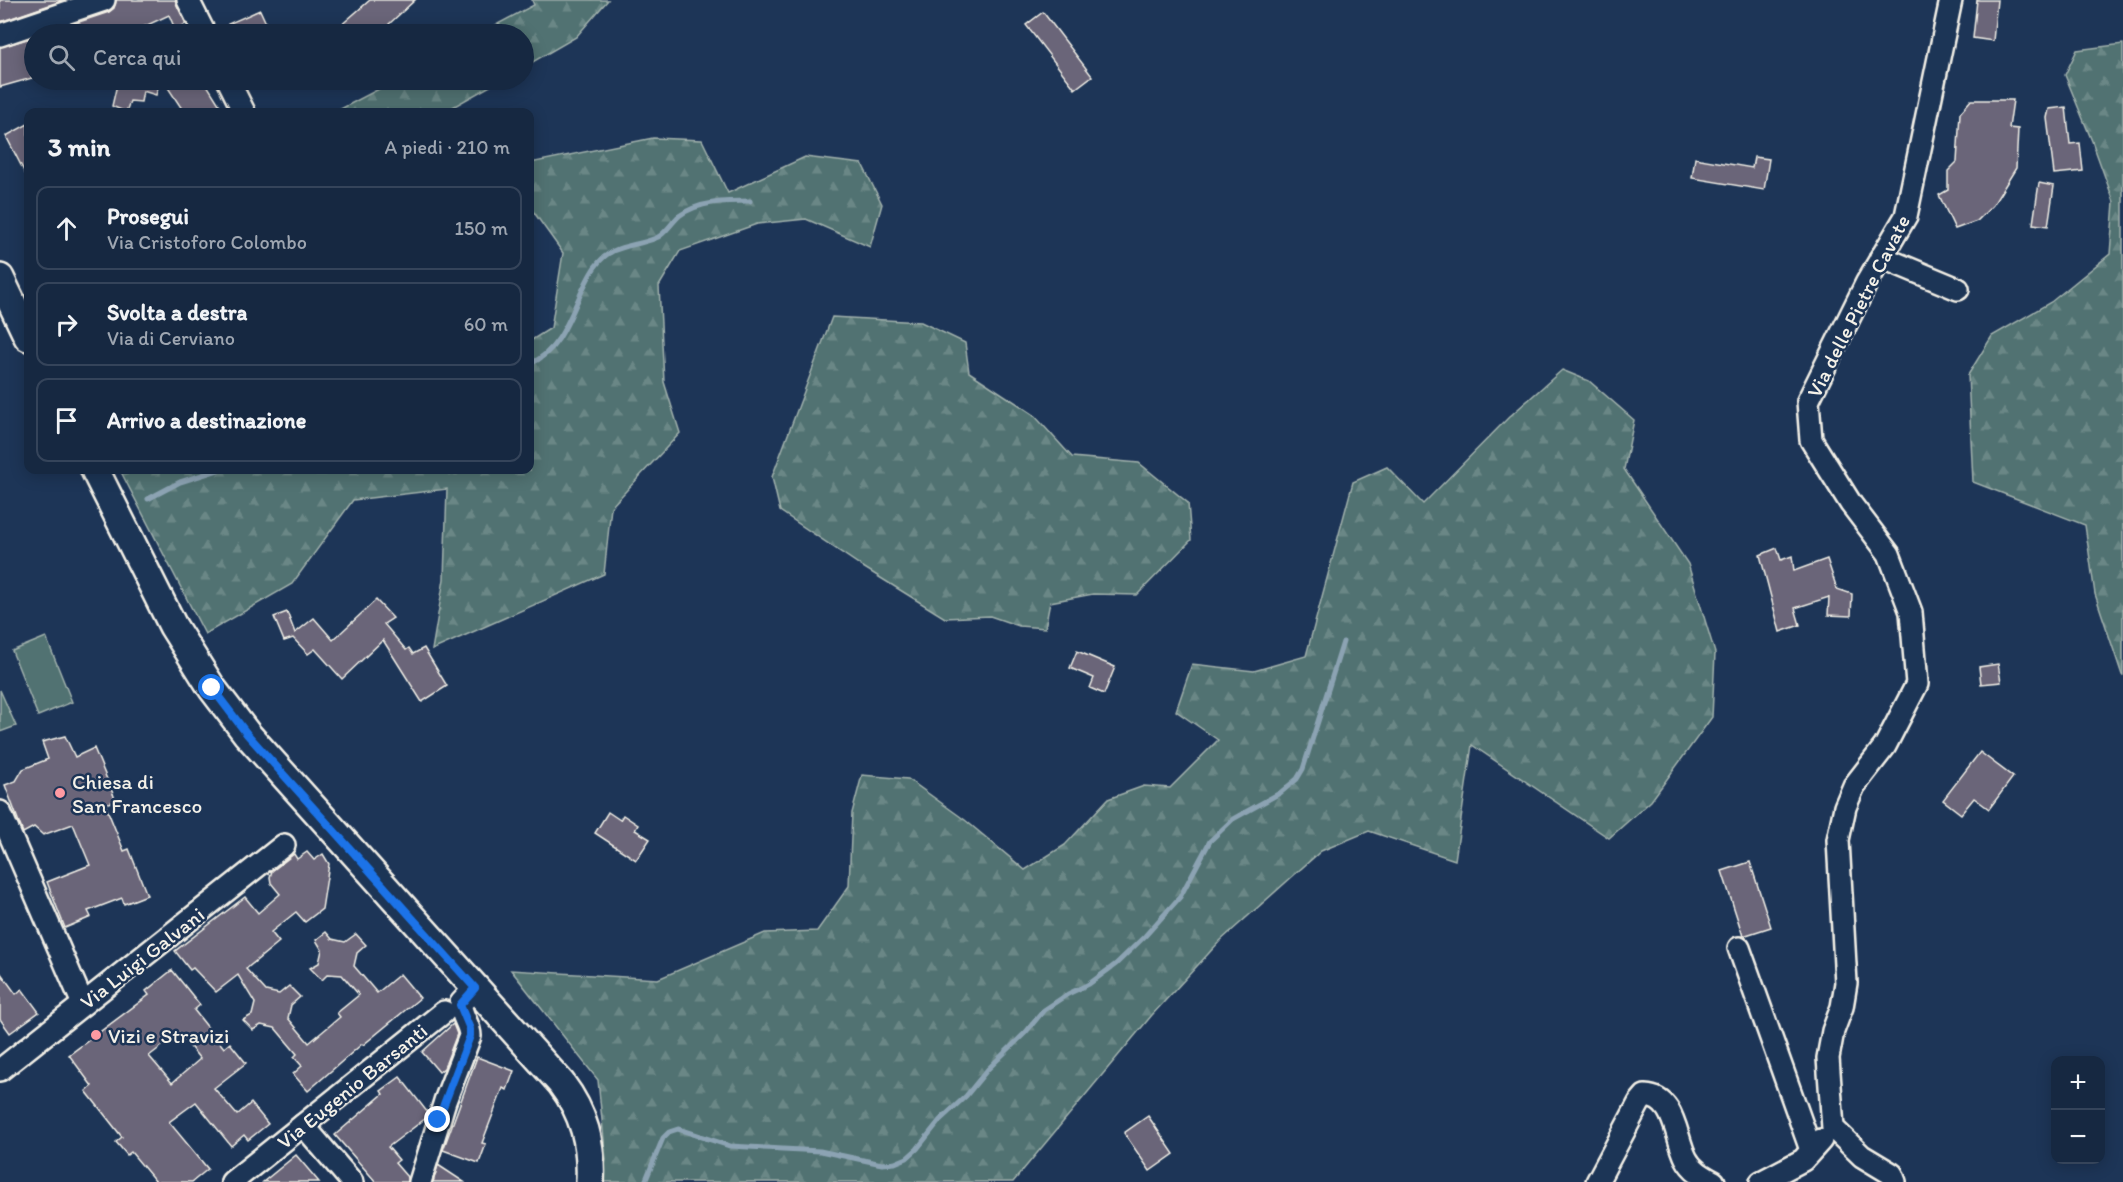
<!DOCTYPE html>
<html lang="it">
<head>
<meta charset="utf-8">
<style>
  body { margin:0; font-family:Itim,sans-serif; background:#23344c; color:#f1f3f6 }
  .controls { position:absolute; right:18px; bottom:18px; display:grid; overflow:hidden; border-radius:12px; box-shadow:0 3px 15px #0003 }
  .controls button { width:54px; height:54px; display:grid; place-items:center; padding:0; border:0; border-bottom:2px solid #35445a; background:#162841; color:#f1f3f6; font:30px sans-serif }
  .stop { position:absolute; width:18px; height:18px; margin:-14px; border:4px solid #1a73e8; border-radius:50%; background:#fff }
  .stop.end { background:#1a73e8; border-color:#fff; box-shadow:0 2px 6px #0008 }
  .list { margin:0; padding:0; list-style:none }
  h2 { display:flex; justify-content:space-between; align-items:center; height:78px; margin:0; padding:0 24px; font-size:26px }
  h2 small { font-size:20px; font-weight:400; color:#9ea6b1 }
  .list li { display:grid; grid-template-columns:39px 1fr auto; gap:18px; align-items:center; box-sizing:border-box; height:84px; margin:0 12px 12px; padding:0 12px; border:2px solid #35445a; border-radius:12px }
  .list b { display:block; font-size:22px; white-space:nowrap }
  .list p { margin:0; font-size:20px; white-space:nowrap; color:#9ea6b1 }
  .list em { font-size:20px; font-style:normal; color:#9ea6b1 }
  .icon { flex:none; width:33px; height:33px; fill:none; stroke:currentColor; stroke-width:2; stroke-linecap:round; stroke-linejoin:round }
  .map { position:relative; flex:none; width:2123px; height:1182px; overflow:hidden }
  .search { position:absolute; background:#162841; box-shadow:0 3px 15px #0003; left:24px; top:24px; width:510px; height:66px; display:flex; align-items:center; gap:15px; box-sizing:border-box; padding:0 21px; border-radius:33px; color:#9ea6b1; font-size:22px }
  .panel { position:absolute; background:#162841; box-shadow:0 3px 15px #0003; left:24px; top:108px; width:510px; height:366px; border-radius:12px }
  .map>svg:first-child { display:block }
  .green { fill:#517272; stroke:#a2b2ad; stroke-width:1.5 }
  .forest { fill:url(#forest-firs); stroke:#a2b2ad; stroke-width:1.5 }
  .lines { fill:none; stroke-linecap:round; stroke-linejoin:round }
  .stream { stroke:#8ca3b3; stroke-width:5 }
  .building { fill:#6a6579; stroke:#f4f1e8; stroke-width:1.5; fill-rule:evenodd }
  .minor-casing { stroke:#f4f1e8; stroke-width:26 }
  .major-casing { stroke:#f4f1e8; stroke-width:32 }
  .minor { stroke:#1d3557; stroke-width:21 }
  .major { stroke:#1d3557; stroke-width:27 }
  .route { stroke:#1a73e8; stroke-width:8 }
  .poi-dot { fill:#ff9aa2; stroke:#1d3557; stroke-width:2 }
  .labels { text-anchor:middle; dominant-baseline:central; stroke-width:5; stroke-linejoin:round; paint-order:stroke }
  .street-label { font-size:21px; fill:#f4f1e8; stroke:#1d3557 }
  .poi-label { font-size:21px; fill:#f4f1e8; stroke:#1d3557; text-anchor:start }
</style>
</head>
<body>
<div class="map">
<svg width="2123" height="1182" viewBox="0 0 2123 1182">
  <defs>
    <pattern id="forest-firs" width="22" height="20" patternUnits="userSpaceOnUse" patternTransform="scale(1.5)"><rect width="22" height="20" fill="#517272"/><path d="M5 1l3.5 6h-7zM16 11l3.5 6h-7z" fill="#6b8786"/></pattern>
  </defs>
  <rect width="100%" height="100%" fill="#1d3557"/>
  <filter id="ink" filterUnits="userSpaceOnUse"><feTurbulence type="fractalNoise" baseFrequency=".0167" numOctaves="2"/><feDisplacementMap in="SourceGraphic" scale="12" xChannelSelector="R" yChannelSelector="G"/><feConvolveMatrix kernelMatrix="1 2 1 2 8 2 1 2 1" color-interpolation-filters="sRGB"/></filter>
  <g filter="url(#ink)">
    <g class="green">
      <path d="M46,637L72,702L38,716L12,651Z"/>
      <path d="M0,690L16,726L0,732Z"/>
    </g>
    <g class="forest">
      <path d="M532,0H608L576,37L524,67V34H479L534,5Z"/>
      <path d="M2123,44V675H2122L2095,594L2085,525L1973,482L1968,375L1992,336L2051,302L2110,254L2114,202L2092,141L2065,75L2077,50Z"/>
      <path d="M396,80H501L444,112H335Z"/>
      <path d="M653,138L702,140L728,193L805,157L862,164L882,204L870,247L806,219L757,224L680,251L659,286L664,382L680,433L611,507L604,574L432,650L444,579L447,489L353,500L292,584L205,634L120,470H530V341L551,328L563,253L530,207V163Z"/>
      <path d="M832,317L921,322L965,343L969,372L1033,414L1072,457L1139,463L1188,503L1191,540L1137,595L1093,594L1050,602L1045,628L1019,626L990,616L945,618L863,567L780,511L772,477Z"/>
      <path d="M1562,370L1589,381L1634,420L1624,469L1688,564L1715,653L1712,717L1651,801L1609,838L1472,745L1455,860L1369,831L1321,851L1220,941L1152,1015L1013,1182H602L606,1160L598,1080L511,970L658,979L765,933L817,931L849,886L852,813L862,775L908,779L965,820L1025,870L1065,845L1108,799L1144,786L1170,788L1218,740L1176,711L1192,664L1254,671L1306,656L1353,482L1387,467L1423,504L1509,417Z"/>
    </g>
    <g class="lines">
      <g class="stream">
        <path d="M530,364C568,347 573,299 595,267C612,243 632,248 656,238C665,235 671,223 679,216C699,201 727,201 750,201"/>
        <path d="M148,499L180,482L218,470"/>
        <path d="M645,1182L663,1138L669,1132L678,1129L730,1146L820,1151L882,1164L895,1163L907,1158L917,1149L940,1120L966,1096L988,1069L1026,1032L1044,1010L1068,994L1089,984L1116,964L1145,936L1180,897L1210,841L1233,819L1280,793L1297,779L1303,769L1343,642"/>
      </g>
    </g>
    <g class="building">
      <path d="M0,0H64L0,22Z"/>
      <path d="M116,0H175L186,24L175,29L169,15L128,34H63L61,28L109,12L114,8Z"/>
      <path d="M370,0H415L389,24L398,34H331Z"/>
      <path d="M1977,0H1997L1993,41L1973,38Z"/>
      <path d="M260,10L271,34H233L228,24Z"/>
      <path d="M1043,12L1092,76L1075,89L1026,25Z"/>
      <path d="M34,37V69L29,70L32,78L0,87V47Z"/>
      <path d="M118,80H160L156,95L143,91L141,102L130,101L126,112L112,106Z"/>
      <path d="M163,80H204L224,112H184Z"/>
      <path d="M1971,100H2013L2009,128L2018,129L2016,168L1993,205L1977,221L1955,229L1939,195L1948,190V171L1957,162L1960,113Z"/>
      <path d="M2066,107L2070,144L2080,143L2083,171L2054,174L2047,118L2049,109Z"/>
      <path d="M28,124V179L6,136Z"/>
      <path d="M1754,157L1769,159L1764,190L1692,178L1695,158L1752,168Z"/>
      <path d="M2039,183L2054,186L2048,226L2033,224Z"/>
      <path d="M1777,548L1781,560L1792,556L1794,571L1827,559L1837,589L1852,594L1851,616L1828,615L1829,597L1795,608L1800,625L1780,632L1760,555Z"/>
      <path d="M376,600L393,618L384,624L406,650L409,648L413,654L424,648L447,686L422,702L383,640L342,679L315,649L308,654L293,638L284,641L274,617L287,612L295,633L314,618L333,640Z"/>
      <path d="M1077,651L1115,667L1104,694L1090,688L1094,678L1070,668Z"/>
      <path d="M1998,664L2001,682L1981,684L1979,667Z"/>
      <path d="M65,736L75,757L94,748L116,801L105,804L124,851L129,849L147,895L124,904L122,898L88,911L91,917L65,928L47,882L90,865L73,824L43,835L34,827L23,833L5,785L16,781L23,769L48,759L42,742Z"/>
      <path d="M1980,752L2013,777L1989,809L1974,798L1961,814L1943,800Z"/>
      <path d="M608,812L620,820L623,815L638,825L635,830L650,839L636,860L595,833Z"/>
      <path d="M307,852L314,860L323,854L329,864L322,909L305,922L296,912L271,932L279,942L246,969L266,991L279,994L289,986L300,997L291,1005L288,1018L309,1043L340,1017L337,1013L359,995L342,975L328,974L322,980L310,968L319,963L322,950L316,940L326,932L332,939L345,942L356,934L366,945L357,953L354,966L377,993L400,974L420,998L363,1045L362,1044L308,1091L293,1074L302,1066L294,1057L297,1054L275,1028L261,1025L253,1030L243,1020L252,1015L255,1003L238,975L216,992L193,968L190,970L175,951L245,897L258,913L280,894L271,883L270,877L272,871L294,854L297,859Z"/>
      <path d="M1750,862L1771,927L1743,936L1722,871Z"/>
      <path d="M172,970L200,1005L194,1010L224,1048L230,1043L246,1063L214,1088L237,1115L251,1103L268,1124L248,1140L244,1135L231,1146L196,1102L169,1122L208,1169L192,1182H156L131,1152L127,1155L116,1142L122,1137L86,1091L92,1086L69,1055L149,995L146,991ZM179,1033L200,1059L172,1083L149,1056Z"/>
      <path d="M0,972L16,994L22,989L39,1012L10,1033L0,1019Z"/>
      <path d="M453,1024L457,1034L444,1068L439,1072L422,1052Z"/>
      <path d="M477,1057L514,1071L507,1090L503,1088L482,1143L486,1144L479,1163L443,1150Z"/>
      <path d="M400,1077L428,1113L426,1118L388,1147L399,1160L395,1163L408,1178V1182H376L335,1135L383,1094L381,1091Z"/>
      <path d="M1148,1116L1174,1154L1150,1171L1124,1133Z"/>
      <path d="M296,1155L319,1182H263Z"/>
      <path d="M438,1165L464,1182H433Z"/>
    </g>
    <g class="lines">
      <g class="minor-casing">
        <g id="minor">
          <path d="M188,0L205,34"/>
          <path d="M0,35L104,0"/>
          <path d="M228,80L244,112"/>
          <path d="M1881,257L1958,289"/>
          <path d="M0,812L83,1004"/>
          <path d="M1739,948L1811,1150"/>
          <path d="M0,1070L284,845"/>
          <path d="M303,1125L352,1182"/>
          <path d="M232,1182L444,1012"/>
          <path d="M420,1182L445,1101L470,1036C470,1024 460,1015 461,1003L475,988"/>
          <path d="M1597,1182L1639,1103L1645,1096C1675,1097 1675,1136 1686,1158C1692,1170 1703,1176 1714,1182"/>
          <path d="M1761,1182L1803,1160L1821,1140"/>
          <path d="M1895,1182L1892,1174L1862,1156L1833,1128L1828,1058L1833,1031L1842,1007L1846,983L1838,840L1845,807L1854,786L1885,746L1917,684L1911,612L1889,554L1851,504L1811,440L1808,401L1867,282L1906,216L1951,0"/>
        </g>
      </g>
      <g class="major-casing">
        <g id="major">
          <path d="M0,278L28,337"/>
          <path d="M95,470L173,626L212,688L247,734L561,1083C584,1113 592,1144 590,1182"/>
        </g>
      </g>
      <use href="#minor" class="minor"/>
      <use href="#major" class="major"/>
    </g>
  </g>
  <g class="lines" filter="url(#ink)">
    <path class="route" d="M212,688L247,734L475,988L460,1005L470,1029V1036L438,1120"/>
  </g>
  <g class="poi-dot">
    <circle cx="60" cy="793" r="6"/>
    <circle cx="96" cy="1035" r="6"/>
  </g>
  <g class="labels">
    <g class="street-label">
      <text transform="translate(1858 306) rotate(-63)">Via delle Pietre Cavate</text>
      <text transform="translate(142 958) rotate(-38)">Via Luigi Galvani</text>
      <text transform="translate(352 1086) rotate(-39)">Via Eugenio Barsanti</text>
    </g>
    <g class="poi-label">
      <text x="72" y="781">Chiesa di<tspan x="72" dy="24">San Francesco</tspan></text>
      <text x="108" y="1035">Vizi e Stravizi</text>
    </g>
  </g>
</svg>
<div class="controls">
<button>+</button>
<button>−</button>
</div>
<div class="stop" style="left:212px;top:688px"></div>
<div class="stop end" style="left:438px;top:1120px"></div>
<div class="search"><svg class="icon" aria-label="search" viewBox="0 0 24 24"><circle cx="10" cy="10" r="6"/><path d="M15 15l6 6"/></svg>Cerca qui</div>
<section class="panel">
<h2>3 min<small>A piedi · 210 m</small></h2>
<ul class="list">
<li><svg class="icon" aria-label="ahead" viewBox="0 0 24 24"><path d="M12 20V5M6 11l6-6 6 6"/></svg><div><b>Prosegui</b><p>Via Cristoforo Colombo</p></div><em>150 m</em></li>
<li><svg class="icon" aria-label="right" viewBox="0 0 24 24"><path d="M7 20v-9h11M14 6l5 5-5 5"/></svg><div><b>Svolta a destra</b><p>Via di Cerviano</p></div><em>60 m</em></li>
<li><svg class="icon" aria-label="arrive" viewBox="0 0 24 24"><path d="M6 21V4h12l-3 4 3 4H6"/></svg><div><b>Arrivo a destinazione</b></div></li>
</ul>
</section>
</div>
</body>
</html>
